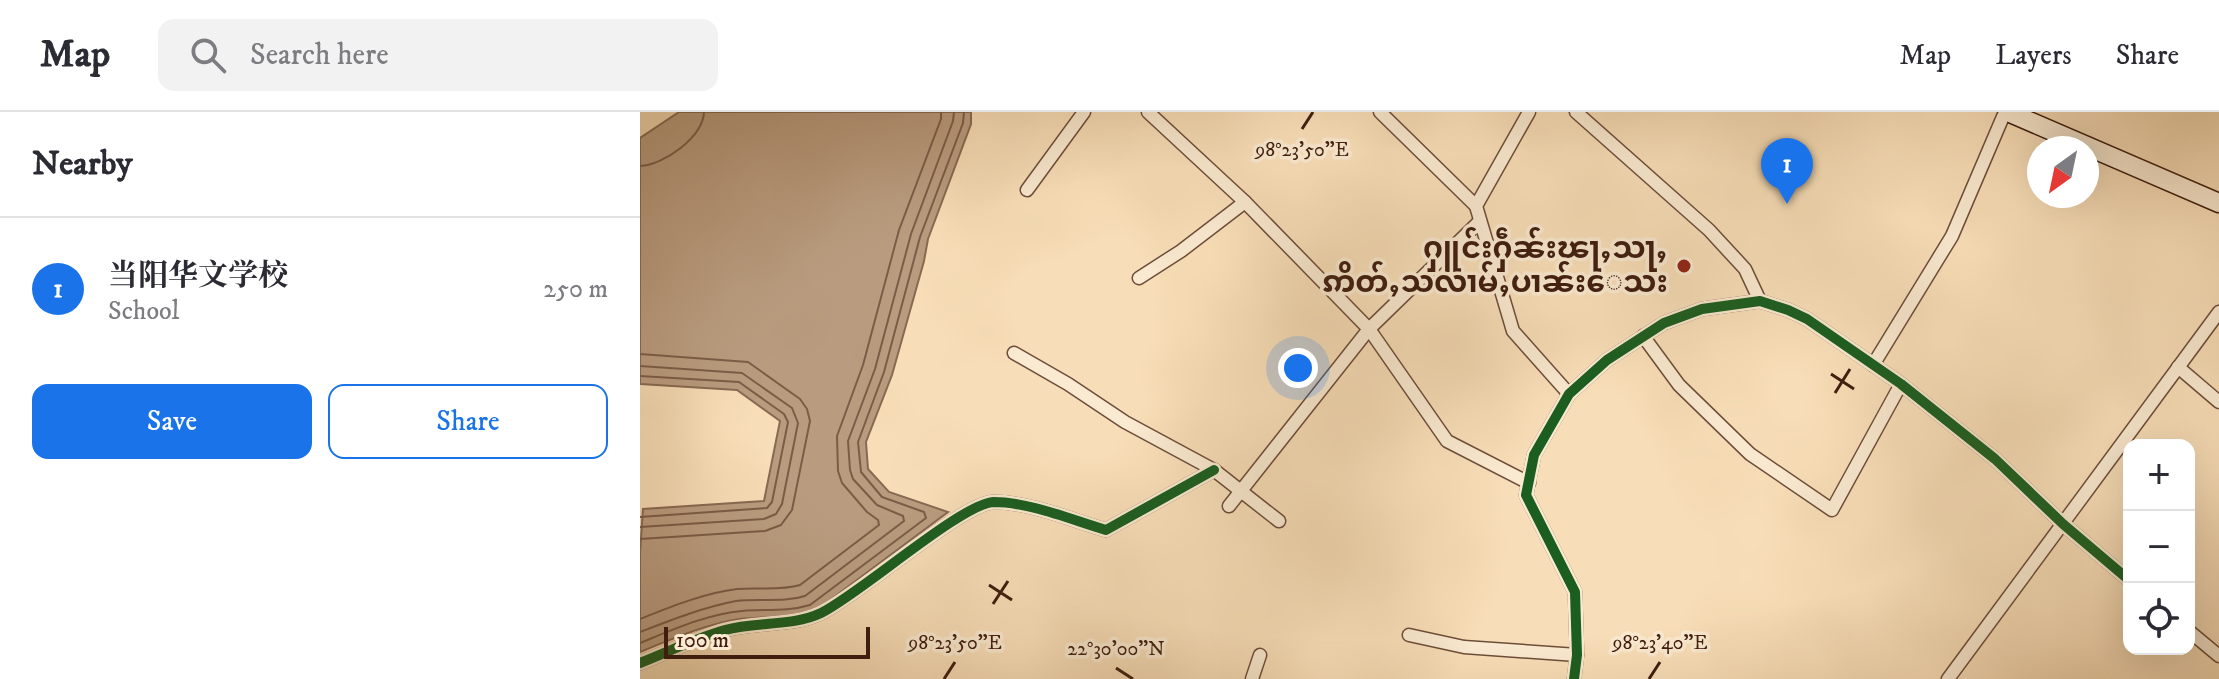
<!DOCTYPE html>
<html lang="en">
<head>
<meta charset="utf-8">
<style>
  body { margin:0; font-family:"IM FELL DW Pica","Noto Serif SC","Noto Sans Myanmar",serif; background:#f2f2f3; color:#2b2b33 }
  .controls { position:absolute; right:24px; bottom:24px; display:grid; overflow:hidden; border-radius:16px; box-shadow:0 8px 32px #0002 }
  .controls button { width:72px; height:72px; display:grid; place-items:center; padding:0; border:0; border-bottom:2px solid #e1e1e2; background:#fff; color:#2b2b33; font:40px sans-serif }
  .compass { position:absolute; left:1387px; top:24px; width:72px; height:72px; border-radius:50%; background:#fff; box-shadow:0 8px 32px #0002; rotate:213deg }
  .scale { position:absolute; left:24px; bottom:20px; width:206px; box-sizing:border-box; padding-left:8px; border:4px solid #3f1d0f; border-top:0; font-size:22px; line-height:28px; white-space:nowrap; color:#3f1d0f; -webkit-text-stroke:6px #faead1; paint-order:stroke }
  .you { position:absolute; left:658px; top:256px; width:28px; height:28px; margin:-20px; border:6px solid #fff; border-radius:50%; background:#1a73e8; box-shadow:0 0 0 12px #1a73e833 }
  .badge { display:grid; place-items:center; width:52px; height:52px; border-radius:50%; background:#1a73e8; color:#fff; font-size:26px; font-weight:700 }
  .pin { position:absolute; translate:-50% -66px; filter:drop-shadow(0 2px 4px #0008) }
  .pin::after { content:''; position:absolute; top:42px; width:28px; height:24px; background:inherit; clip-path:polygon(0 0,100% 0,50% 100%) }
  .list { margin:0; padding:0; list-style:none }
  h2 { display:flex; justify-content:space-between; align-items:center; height:104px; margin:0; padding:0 32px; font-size:34px }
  h2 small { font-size:26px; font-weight:400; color:#7c7c81 }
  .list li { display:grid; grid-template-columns:52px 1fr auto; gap:24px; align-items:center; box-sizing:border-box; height:144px; padding:0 32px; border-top:2px solid #e1e1e2 }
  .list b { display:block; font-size:30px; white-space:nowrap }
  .list p { margin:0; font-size:26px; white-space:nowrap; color:#7c7c81 }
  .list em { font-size:26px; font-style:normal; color:#7c7c81 }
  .actions { display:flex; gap:16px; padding:24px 32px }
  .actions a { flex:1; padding:18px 0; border:2px solid #1a73e8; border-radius:16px; text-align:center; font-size:28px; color:#1a73e8 }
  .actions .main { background:#1a73e8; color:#fff }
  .icon { flex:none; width:44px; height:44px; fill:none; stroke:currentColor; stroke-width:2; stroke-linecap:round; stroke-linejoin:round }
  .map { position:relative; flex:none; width:1579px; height:567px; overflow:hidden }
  header { display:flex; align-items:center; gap:48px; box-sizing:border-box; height:112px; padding:0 40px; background:#fff; border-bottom:2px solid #e1e1e2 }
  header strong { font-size:38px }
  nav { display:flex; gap:44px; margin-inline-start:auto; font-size:28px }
  .search { width:560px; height:72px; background:#f2f2f3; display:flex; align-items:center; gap:20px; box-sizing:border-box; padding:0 28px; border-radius:16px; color:#7c7c81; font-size:30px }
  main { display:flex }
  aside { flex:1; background:#fff }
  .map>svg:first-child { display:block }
  .water { fill:#b99c7f; stroke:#886952; stroke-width:2 }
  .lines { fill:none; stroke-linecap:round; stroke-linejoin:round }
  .shore { stroke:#7c5c47; stroke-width:2 }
  .street-casing { stroke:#6d4d39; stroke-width:15 }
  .secondary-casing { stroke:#3f1d0f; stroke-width:21 }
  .street { stroke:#faead1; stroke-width:12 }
  .secondary { stroke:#faead1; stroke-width:18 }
  .cycleway-casing { stroke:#faead1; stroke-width:15 }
  .cycleway { stroke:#1b5e20; stroke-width:10 }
  .ticks { fill:none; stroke:#3f1d0f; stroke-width:3 }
  .poi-dot { fill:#8f2418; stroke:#faead1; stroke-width:3 }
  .labels { text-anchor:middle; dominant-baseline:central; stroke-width:7; stroke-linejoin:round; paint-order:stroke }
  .poi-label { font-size:30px; font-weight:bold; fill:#3f1d0f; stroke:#faead1; text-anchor:end }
  .ticks-label { font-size:20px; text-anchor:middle; fill:#3f1d0f; stroke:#faead1; stroke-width:7; stroke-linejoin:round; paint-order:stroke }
</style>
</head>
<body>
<header>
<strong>Map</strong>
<div class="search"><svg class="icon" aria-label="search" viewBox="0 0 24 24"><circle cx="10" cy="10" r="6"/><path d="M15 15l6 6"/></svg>Search here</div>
<nav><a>Map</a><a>Layers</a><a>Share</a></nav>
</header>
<main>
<aside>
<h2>Nearby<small></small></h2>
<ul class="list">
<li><span class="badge">1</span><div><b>当阳华文学校</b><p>School</p></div><em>250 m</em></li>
</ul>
<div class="actions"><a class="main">Save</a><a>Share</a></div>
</aside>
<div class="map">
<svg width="1579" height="567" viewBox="0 0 1579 567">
  <rect width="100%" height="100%" fill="#f8deb8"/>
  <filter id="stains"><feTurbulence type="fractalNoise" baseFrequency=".0025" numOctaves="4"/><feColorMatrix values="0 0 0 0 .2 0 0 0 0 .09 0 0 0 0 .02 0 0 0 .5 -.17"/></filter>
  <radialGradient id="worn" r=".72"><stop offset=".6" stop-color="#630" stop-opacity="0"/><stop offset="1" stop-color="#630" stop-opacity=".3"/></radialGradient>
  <path class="water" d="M39,0H331V12L288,127L284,149L252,263L226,330L228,357L249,380L308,400L174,500C149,507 126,504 100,507C66,512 32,527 0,540V441L3,397L124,389L140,309L97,278L0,272V26Z"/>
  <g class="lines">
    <g class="shore">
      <path d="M0,54C24,53 63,25 64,0"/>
      <path d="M0,242L108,250L160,287L167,297L170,309L152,398L141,413L125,419L0,427"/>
      <path d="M0,254L102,261L152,296L158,311L142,392L136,402L124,407L0,415"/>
      <path d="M0,264L99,270L144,302L148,310L132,390L127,396L0,405"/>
      <path d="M0,507C30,495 64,481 97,477C118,475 140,479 160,473L239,413L238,408L227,400L202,371L198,359L197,324L223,253L259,118L301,7V0"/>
      <path d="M0,520C31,508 64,495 96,489C120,486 143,491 165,484L264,409L263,404L237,393L213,367L210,358L208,329L235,257L271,122L313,9L314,0"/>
      <path d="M0,531C32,518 67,502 102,499C125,497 147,500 170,493L286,406L284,400L242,385L221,360L218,330L244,260L280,125L323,11L324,0"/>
    </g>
    <g class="street-casing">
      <g id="street">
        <path d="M508,0L605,90L729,217L807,329L889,371"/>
        <path d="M740,0L836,94"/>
        <path d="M889,0L836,94L873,219L929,282"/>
        <path d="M936,0L1069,118L1105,157L1120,189"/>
        <path d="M387,78L444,0"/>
        <path d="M499,166L541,139L605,90"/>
        <path d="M1003,224L1039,273L1110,342L1192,398L1261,272"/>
        <path d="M374,241L428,272L485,310L574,358L639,409"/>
        <path d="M1233,253L1312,124L1365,0"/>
        <path d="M1538,255L1579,290"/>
        <path d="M589,394L729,217L840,109"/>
        <path d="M1549,519L1579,544"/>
        <path d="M769,523L824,535L937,543"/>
        <path d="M0,551C28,540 56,526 85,518C116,509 152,515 181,501C220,482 322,391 354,390C389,390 432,408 466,418L574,358"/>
        <path d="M612,567L620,543"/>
        <path d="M934,567L937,543L935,480L886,383L894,343L929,282L967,248L1024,211L1062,197L1120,189L1148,198L1167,207L1261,272L1355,347L1423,412L1489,468"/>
        <path d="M1308,567L1579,200"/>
      </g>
    </g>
    <g class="secondary-casing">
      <path id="secondary" d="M1368,0L1579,91"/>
    </g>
    <use href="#street" class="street"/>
    <use href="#secondary" class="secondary"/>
    <g class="cycleway-casing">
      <g id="cycleway">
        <path d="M0,551C28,540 56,526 85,518C116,509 152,515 181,501C220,482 322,391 354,390C389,390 432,408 466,418L574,358"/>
        <path d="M934,567L937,543L935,480L886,383L894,343L929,282L967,248L1024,211L1062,197L1120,189L1148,198L1167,207L1261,272L1355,347L1423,412L1489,468"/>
      </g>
    </g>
    <use href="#cycleway" class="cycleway"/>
  </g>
  <path class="ticks" d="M662,17L673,0M1191,262L1214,277M1195,281L1210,257M349,473L372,488M353,492L368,469M476,556L493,567M304,567L315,550M1009,567L1020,550"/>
  <circle class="poi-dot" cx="1044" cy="154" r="8"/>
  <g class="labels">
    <g class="poi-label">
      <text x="1028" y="137">ႁူင်းႁဵၼ်းၽႃႇသႃႇ<tspan x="1028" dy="34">ဢိတ်ႇသလၢမ်ႇပၢၼ်းေသး</tspan></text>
    </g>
  </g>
  <g class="ticks-label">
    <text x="662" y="44">98°23'50"E</text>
    <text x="315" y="537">98°23'50"E</text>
    <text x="1020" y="537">98°23'40"E</text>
    <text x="476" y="543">22°30'00"N</text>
  </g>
  <rect width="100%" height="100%" filter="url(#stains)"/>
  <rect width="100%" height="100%" fill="url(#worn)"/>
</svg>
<div class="controls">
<button>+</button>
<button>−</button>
<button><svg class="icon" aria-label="locate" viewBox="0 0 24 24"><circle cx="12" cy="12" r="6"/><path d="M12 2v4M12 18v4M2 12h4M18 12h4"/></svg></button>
</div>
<svg class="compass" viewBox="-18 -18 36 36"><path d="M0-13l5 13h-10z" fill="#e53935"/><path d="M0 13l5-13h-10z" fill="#7c7c81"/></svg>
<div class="scale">100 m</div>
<div class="you"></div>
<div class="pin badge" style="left:1147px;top:92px">1</div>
</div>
</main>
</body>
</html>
